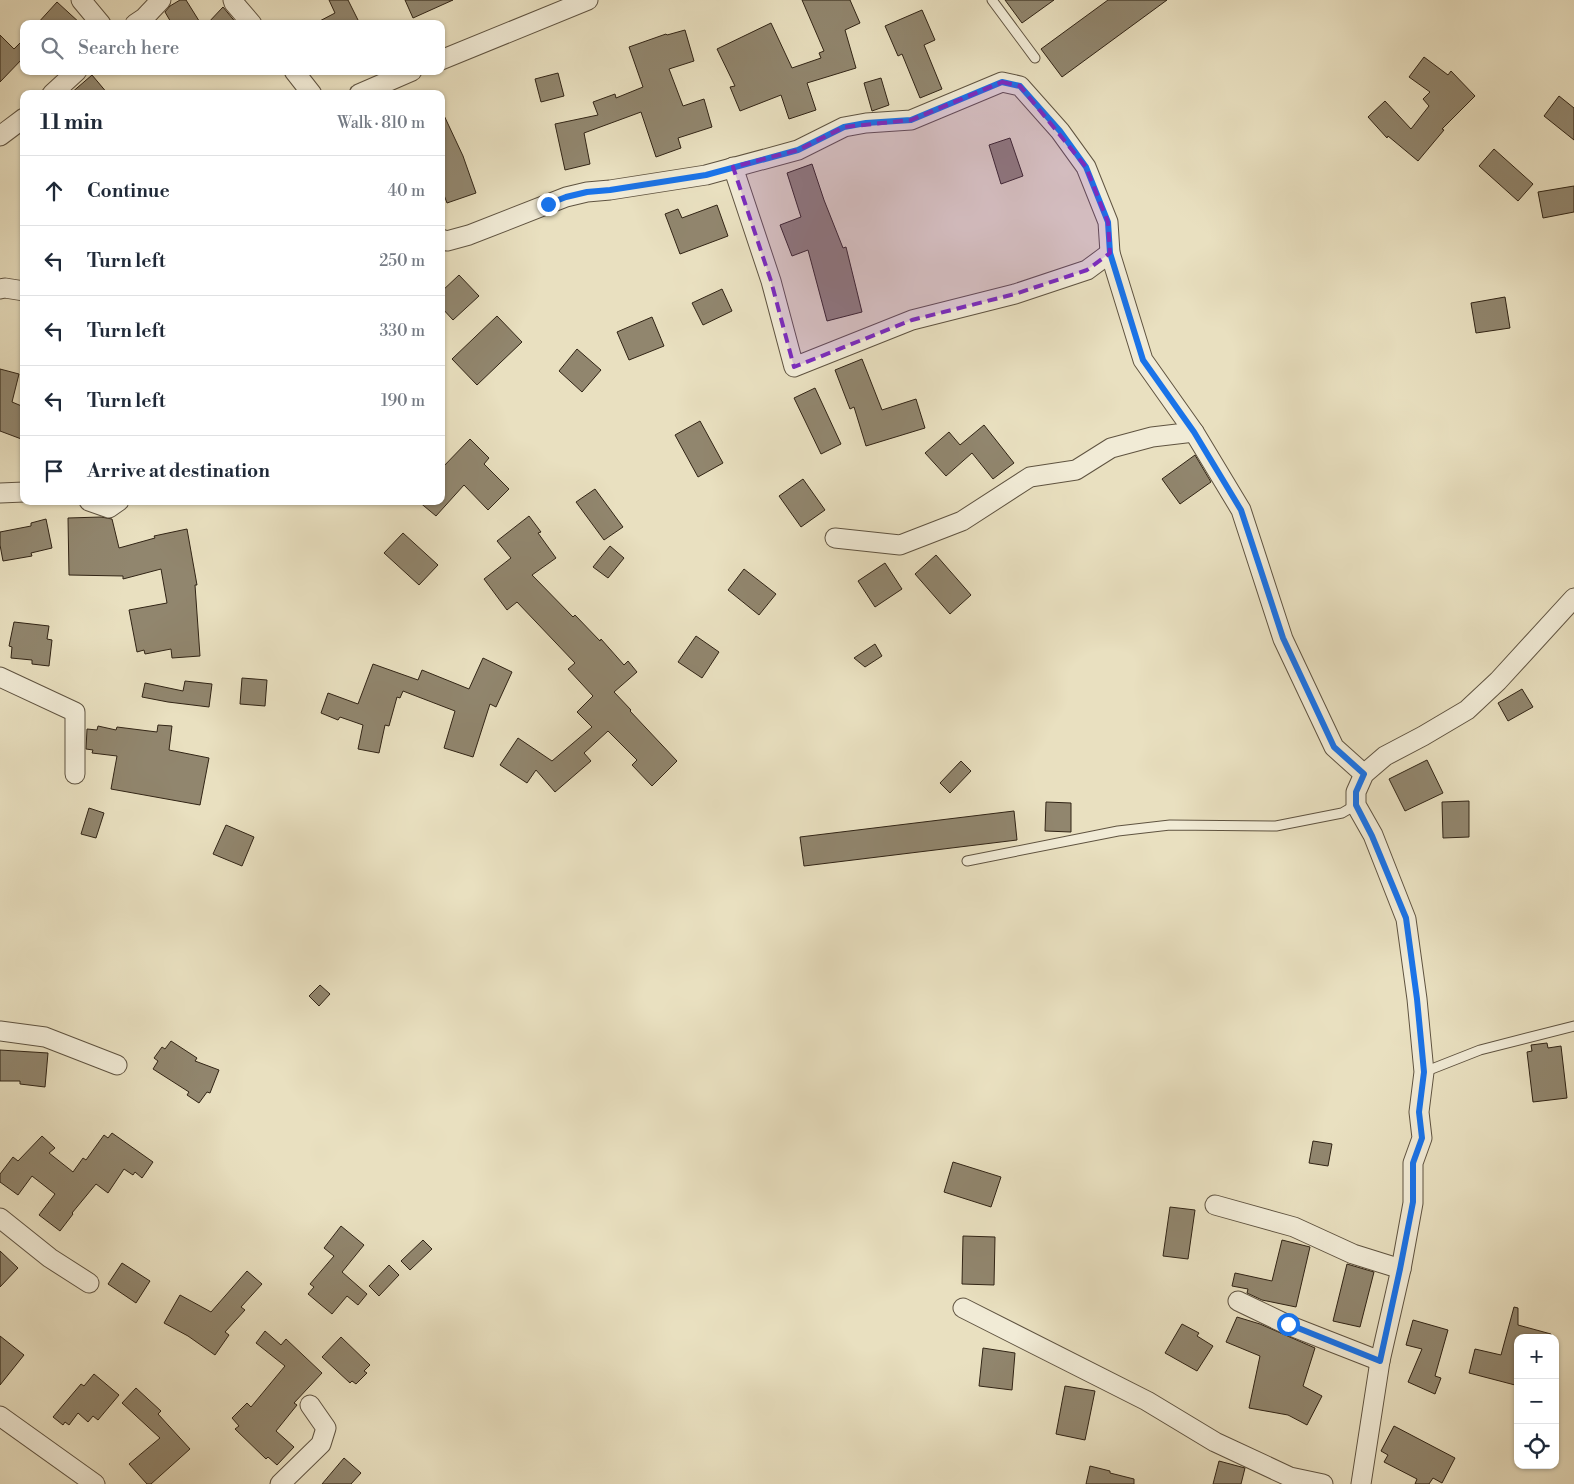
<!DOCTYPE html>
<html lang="en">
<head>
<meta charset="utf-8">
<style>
  body { margin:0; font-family:"Libre Bodoni",serif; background:#f2f2f3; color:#1f2937 }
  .controls { position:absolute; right:15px; bottom:15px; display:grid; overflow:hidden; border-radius:10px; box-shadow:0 1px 4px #0004 }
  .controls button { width:45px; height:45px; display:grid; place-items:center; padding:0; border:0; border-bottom:1px solid #e0e1e3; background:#fff; color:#1f2937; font:25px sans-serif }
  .stop { position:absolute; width:15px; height:15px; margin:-11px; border:4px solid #1a73e8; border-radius:50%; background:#fff }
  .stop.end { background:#1a73e8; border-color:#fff; box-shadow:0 1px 5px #0008 }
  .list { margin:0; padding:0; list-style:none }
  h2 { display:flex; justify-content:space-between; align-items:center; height:65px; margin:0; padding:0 20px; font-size:21px }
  h2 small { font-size:16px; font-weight:400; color:#747a83 }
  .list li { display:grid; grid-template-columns:32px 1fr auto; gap:15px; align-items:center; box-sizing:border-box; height:70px; padding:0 20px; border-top:1px solid #e0e1e3 }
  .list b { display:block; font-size:19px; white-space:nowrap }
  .list em { font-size:16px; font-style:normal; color:#747a83 }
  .icon { flex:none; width:28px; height:28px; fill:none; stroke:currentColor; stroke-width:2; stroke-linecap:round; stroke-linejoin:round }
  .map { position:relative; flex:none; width:1574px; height:1484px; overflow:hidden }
  .search { position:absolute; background:#fff; box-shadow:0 1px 4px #0004; left:20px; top:20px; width:425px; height:55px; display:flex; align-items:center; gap:12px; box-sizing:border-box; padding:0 18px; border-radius:10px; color:#747a83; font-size:19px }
  .panel { position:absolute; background:#fff; box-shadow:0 1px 4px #0004; left:20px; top:90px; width:425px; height:415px; border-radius:10px }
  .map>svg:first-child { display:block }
  .building { fill:#91866e; stroke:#312415 }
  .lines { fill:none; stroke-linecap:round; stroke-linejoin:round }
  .lane-casing { stroke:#5f5340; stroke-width:11 }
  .street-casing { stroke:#5f5340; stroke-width:21 }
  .lane { stroke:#f1ebd6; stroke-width:9 }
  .street { stroke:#f1ebd6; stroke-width:19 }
  .route { stroke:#1a73e8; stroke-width:6 }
  .marked { fill:#7b2cbf; fill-opacity:0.2; stroke:#7b2cbf; stroke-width:4; stroke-dasharray:10 6; stroke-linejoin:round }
</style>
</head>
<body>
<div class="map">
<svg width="1574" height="1484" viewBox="0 0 1574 1484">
  <rect width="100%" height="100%" fill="#e9e0c0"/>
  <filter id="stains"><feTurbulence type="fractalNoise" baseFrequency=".004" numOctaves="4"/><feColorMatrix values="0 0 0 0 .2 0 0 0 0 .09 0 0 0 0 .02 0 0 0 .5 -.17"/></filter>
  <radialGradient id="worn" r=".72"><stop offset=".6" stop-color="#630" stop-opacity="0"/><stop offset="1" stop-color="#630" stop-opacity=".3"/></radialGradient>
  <g class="building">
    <path d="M180,0H186L201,24H172L165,12L170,6Z"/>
    <path d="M329,0H348L360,24H314L335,13Z"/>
    <path d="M405,0H453L413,18Z"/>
    <path d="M802,0H850L860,23L845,30L856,68L807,83L816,110L789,119L781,95L740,111L730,87L735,86L717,49L771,23L792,68L821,58L819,53L824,51Z"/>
    <path d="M1005,0H1054L1022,23Z"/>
    <path d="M1108,0H1167L1062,77L1041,49Z"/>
    <path d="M57,2L81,24H37Z"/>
    <path d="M223,7L237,24H207Z"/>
    <path d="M922,10L935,40L924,45L942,89L920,98L902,54L898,56L885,26Z"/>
    <path d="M685,30L694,61L669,69L683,106L704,99L712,127L678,138L681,148L656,157L641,112L584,133L590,164L565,170L555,124L598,115L593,102L615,94L616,98L643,87L629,47L666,34L667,35Z"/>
    <path d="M0,35L14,49L24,39V57L0,82Z"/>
    <path d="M1424,57L1448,75L1451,71L1475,96L1442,129L1444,130L1418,161L1388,136L1387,138L1368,117L1385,101L1411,129L1429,106L1423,99L1430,92L1409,77Z"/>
    <path d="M558,73L564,96L541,102L535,79Z"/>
    <path d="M92,75L108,94H70Z"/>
    <path d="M881,78L889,105L872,111L864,83Z"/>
    <path d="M1559,96L1574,108V140L1544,116Z"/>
    <path d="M441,109L463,156L476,193L447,203L441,187Z"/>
    <path d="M1010,138L1023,176L1001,184L989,145Z"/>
    <path d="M1494,149L1533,184L1518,201L1479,166Z"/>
    <path d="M812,164L824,200L843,248L846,247L862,312L827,321L808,250L792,256L780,225L801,217L787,173Z"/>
    <path d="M1574,186V212L1543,218L1538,192Z"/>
    <path d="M717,205L728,236L680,254L665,214L678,209L682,218Z"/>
    <path d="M459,275L479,296L453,320L441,307V292Z"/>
    <path d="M722,289L732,311L703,325L692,303Z"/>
    <path d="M1505,297L1510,328L1476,333L1471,303Z"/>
    <path d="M497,316L522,342L477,385L452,359Z"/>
    <path d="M652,317L664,346L629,360L617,332Z"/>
    <path d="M577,349L601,370L582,392L559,371Z"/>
    <path d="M862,359L882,410L916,399L925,428L866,446L854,407L850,409L835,370Z"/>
    <path d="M0,369L19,374L12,402L24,407V440L0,431Z"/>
    <path d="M815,388L841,444L821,454L794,398Z"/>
    <path d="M700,421L723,463L698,477L675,435Z"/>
    <path d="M984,425L1014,463L993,479L972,453L946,476L925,453L949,432L960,445Z"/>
    <path d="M470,439L489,458L484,464L509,489L488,510L464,485L436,516L418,501H441V469Z"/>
    <path d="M1195,455L1211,482L1180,504L1162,479Z"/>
    <path d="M803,479L825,510L801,527L779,496Z"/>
    <path d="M595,489L623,527L604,540L576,502Z"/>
    <path d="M529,516L541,532L538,533L556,558L532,575L573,617L575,615L600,641L601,639L624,665L628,661L637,672L614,692L631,710L630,711L677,761L652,786L632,765L637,760L608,731L584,753L591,761L555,792L536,770L527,783L500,765L518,738L552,761L592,727L577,712L593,696L568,669L575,663L517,602L507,610L484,579L511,558L497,541Z"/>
    <path d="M101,517L112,519L119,548L155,538L154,536L187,529L197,585H195L200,656L172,658L171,649L145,654L144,650L137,652L129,610L167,603L161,569L123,579V576L69,575L68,518Z"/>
    <path d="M46,519L52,548L31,553L32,556L3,561L0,545V532L31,526V523Z"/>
    <path d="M403,533L438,565L419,585L384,553Z"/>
    <path d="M610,546L624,558L608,578L593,567Z"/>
    <path d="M936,555L971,595L950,614L915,574Z"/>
    <path d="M885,563L902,589L875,607L858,581Z"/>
    <path d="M744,569L776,594L759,615L728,590Z"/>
    <path d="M14,622L49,626L47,639L52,640L49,666L32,664V660L11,658L12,647L9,646Z"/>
    <path d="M696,636L719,652L702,678L678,662Z"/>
    <path d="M875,644L882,656L865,667L854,658Z"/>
    <path d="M483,658L512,672L496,707L490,704L473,757L444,748L455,711L403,691L400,698L397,697L389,726L385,725L379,753L358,749L363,725L340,717L338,720L321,713L328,693L358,704L373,664L418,680L422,670L469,689Z"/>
    <path d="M242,678L267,680L265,706L240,704Z"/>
    <path d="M185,681L212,684L209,707L168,702L142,697L145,683L183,691Z"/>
    <path d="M1522,689L1533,707L1508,721L1498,703Z"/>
    <path d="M158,725L172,726L169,750L209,758L200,805L111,789L117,756L92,753L93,750L86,749L87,729L97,730L98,726L116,730L117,727L157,732Z"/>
    <path d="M1427,760L1443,793L1405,811L1389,779Z"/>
    <path d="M961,761L971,771L950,793L940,783Z"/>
    <path d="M1469,801V837L1443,838L1442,802Z"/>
    <path d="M1046,802L1071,803V832L1045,831Z"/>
    <path d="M89,808L104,813L96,838L81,834Z"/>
    <path d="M1014,811L1017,840L804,866L800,837Z"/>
    <path d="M226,825L254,837L242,866L213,854Z"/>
    <path d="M320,985L330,994L319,1006L309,996Z"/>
    <path d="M171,1041L197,1058L195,1061L219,1070L210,1093L207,1092L199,1103L187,1095L189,1092L153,1069L158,1061L154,1058L162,1047L165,1049Z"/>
    <path d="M1547,1043L1548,1048L1561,1046L1567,1098L1533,1102L1527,1052L1532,1051L1531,1045Z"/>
    <path d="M0,1050L48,1053L45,1087L20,1084V1081H0Z"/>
    <path d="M112,1133L153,1162L142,1178L135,1172L133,1175L124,1169L108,1193L96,1184L72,1213L73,1214L60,1231L39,1215L55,1194L32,1176L18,1195L0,1182V1174L13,1157L18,1161L42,1136L55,1148L49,1153L73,1172L83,1158L86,1160L104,1135L108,1138Z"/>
    <path d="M1313,1141L1332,1144L1328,1166L1309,1163Z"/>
    <path d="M953,1162L1001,1177L991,1207L944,1192Z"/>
    <path d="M1170,1207L1195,1210L1188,1259L1163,1256Z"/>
    <path d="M341,1226L364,1245L342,1272L367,1294L358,1305L347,1296L332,1314L308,1294L314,1287L310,1284L334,1256L324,1248Z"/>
    <path d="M963,1236L995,1237L994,1285L962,1284Z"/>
    <path d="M423,1240L432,1249L410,1270L401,1261Z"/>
    <path d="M1282,1240L1310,1247L1296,1307L1262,1300L1247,1293L1248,1289L1232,1286L1235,1273L1272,1281Z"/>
    <path d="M0,1251L18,1268L0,1287Z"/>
    <path d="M122,1263L150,1281L136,1303L108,1284Z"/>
    <path d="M1347,1264L1374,1272L1360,1327L1333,1321Z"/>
    <path d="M389,1265L399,1275L379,1296L369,1286Z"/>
    <path d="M247,1271L262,1284L241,1307L245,1310L225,1332L229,1335L215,1355L188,1336L164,1323L180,1295L211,1312Z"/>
    <path d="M1514,1307L1518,1308V1325L1551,1334V1338H1518V1376L1515,1385L1469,1373L1475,1349L1501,1355Z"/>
    <path d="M1237,1317L1260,1324L1315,1348L1303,1386L1322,1396L1307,1425L1288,1415L1249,1408L1260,1356L1226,1342Z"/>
    <path d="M1413,1320L1448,1330L1435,1376L1441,1378L1435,1394L1408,1382L1422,1349L1406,1345Z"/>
    <path d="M1182,1324L1199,1333L1197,1336L1213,1346L1197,1371L1165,1353Z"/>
    <path d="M265,1331L281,1345L286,1339L322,1373L294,1403L297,1405L276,1431L294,1447L277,1465L268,1457L266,1459L235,1429L239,1426L232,1418L247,1403L251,1407L285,1366L256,1343Z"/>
    <path d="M0,1336L24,1355L0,1385Z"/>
    <path d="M341,1337L370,1365L364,1371L367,1373L356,1384L352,1381L350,1383L322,1357Z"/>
    <path d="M983,1348L1015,1353L1012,1390L979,1386Z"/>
    <path d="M94,1374L119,1395L98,1420L93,1416L88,1422L78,1413L69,1425L65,1422L63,1425L53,1417L81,1384L84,1386Z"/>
    <path d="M1065,1386L1095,1391L1085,1440L1056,1434Z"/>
    <path d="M136,1388L161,1411L158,1414L190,1449L151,1484H147L129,1464L160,1438L122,1403Z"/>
    <path d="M1394,1426L1455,1458L1442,1483L1433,1478L1429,1484H1415L1417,1479L1384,1462L1388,1455L1381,1451Z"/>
    <path d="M344,1458L361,1473L351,1484H322Z"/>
    <path d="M1219,1461L1245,1468L1241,1484H1213Z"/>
    <path d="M1090,1466L1110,1471V1473L1134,1479V1484H1086Z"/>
  </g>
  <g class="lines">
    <g class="lane-casing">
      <g id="lane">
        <path d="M992,0L1035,58"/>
        <path d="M967,861L1118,831L1170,825L1276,826L1342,813L1356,805"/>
        <path d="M1424,1072L1480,1050L1574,1026"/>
      </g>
    </g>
    <g class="street-casing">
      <g id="street">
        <path d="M81,0L101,24"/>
        <path d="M233,0L234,3L252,24"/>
        <path d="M135,24L144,18L161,0"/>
        <path d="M441,60L588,0"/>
        <path d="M294,71L312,94"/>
        <path d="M52,94L77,71"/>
        <path d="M359,94L412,71"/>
        <path d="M0,136L24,118"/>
        <path d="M733,167L771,281L794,367L912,320L1015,294L1087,270L1110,253"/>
        <path d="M441,239L447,241L469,235L566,197L587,192L610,190L706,175L798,150L844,127L866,123L911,120L1002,82L1020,86L1060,131L1086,167L1108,222L1110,253L1143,360L1194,432L1241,510L1283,639L1334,747L1364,774"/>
        <path d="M0,289L5,288L24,291"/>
        <path d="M0,493L24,492"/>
        <path d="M89,501L109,508L119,501"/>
        <path d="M835,538L900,545L962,521L1030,477L1076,470L1111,448L1152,437L1194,432"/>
        <path d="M0,677L75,712V774"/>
        <path d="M0,1031L45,1037L117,1065"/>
        <path d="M1215,1205L1294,1227L1353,1254L1401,1269"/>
        <path d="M0,1218L50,1258L89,1283"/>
        <path d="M1238,1301L1288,1325L1380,1361"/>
        <path d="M963,1308L1147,1401L1215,1442L1290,1477L1323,1484"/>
        <path d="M0,1416L95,1484"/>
        <path d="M280,1484L321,1444L326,1428L310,1405"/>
        <path d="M1361,1484L1380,1361L1401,1269L1413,1203V1163L1422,1138L1419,1112L1424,1072L1417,999L1406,919L1373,835L1356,805V792L1364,774L1385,756L1423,736L1467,710L1498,681L1574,598"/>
      </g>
    </g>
    <use href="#lane" class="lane"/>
    <use href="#street" class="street"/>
  </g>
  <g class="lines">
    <path class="route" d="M548,204L566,197L587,192L610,190L706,175L798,150L844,127L866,123L911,120L1002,82L1020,86L1060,131L1086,167L1108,222L1110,253L1143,360L1194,432L1241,510L1283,638L1334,747L1364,774L1356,792V805L1372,836L1406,918L1417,999L1424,1072L1419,1112L1422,1138L1413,1163V1202L1400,1269L1380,1361L1288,1324"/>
  </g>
  <path class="marked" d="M1002,82L1020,86L1086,167L1108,222L1110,253L1087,270L1015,294L912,320L794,367L771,281L733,167L798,150L844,127L911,120Z"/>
  <rect width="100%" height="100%" filter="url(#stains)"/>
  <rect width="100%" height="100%" fill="url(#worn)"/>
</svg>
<div class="controls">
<button>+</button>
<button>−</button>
<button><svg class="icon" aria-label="locate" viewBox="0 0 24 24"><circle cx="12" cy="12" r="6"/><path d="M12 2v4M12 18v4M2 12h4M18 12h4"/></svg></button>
</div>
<div class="stop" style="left:1288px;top:1324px"></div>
<div class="stop end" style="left:548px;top:204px"></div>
<div class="search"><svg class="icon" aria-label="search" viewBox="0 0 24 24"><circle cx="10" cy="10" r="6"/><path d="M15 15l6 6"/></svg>Search here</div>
<section class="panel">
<h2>11 min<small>Walk · 810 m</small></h2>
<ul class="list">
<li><svg class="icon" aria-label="ahead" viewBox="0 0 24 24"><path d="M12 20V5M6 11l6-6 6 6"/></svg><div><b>Continue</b></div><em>40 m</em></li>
<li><svg class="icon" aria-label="left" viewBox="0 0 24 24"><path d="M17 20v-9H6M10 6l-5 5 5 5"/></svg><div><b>Turn left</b></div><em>250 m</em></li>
<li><svg class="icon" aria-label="left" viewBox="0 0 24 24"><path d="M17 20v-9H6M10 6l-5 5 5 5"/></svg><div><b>Turn left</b></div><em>330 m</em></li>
<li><svg class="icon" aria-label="left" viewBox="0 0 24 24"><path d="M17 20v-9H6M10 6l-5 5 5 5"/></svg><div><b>Turn left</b></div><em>190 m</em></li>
<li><svg class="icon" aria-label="arrive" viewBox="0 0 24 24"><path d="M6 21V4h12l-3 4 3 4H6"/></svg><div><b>Arrive at destination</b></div></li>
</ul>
</section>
</div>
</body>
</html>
